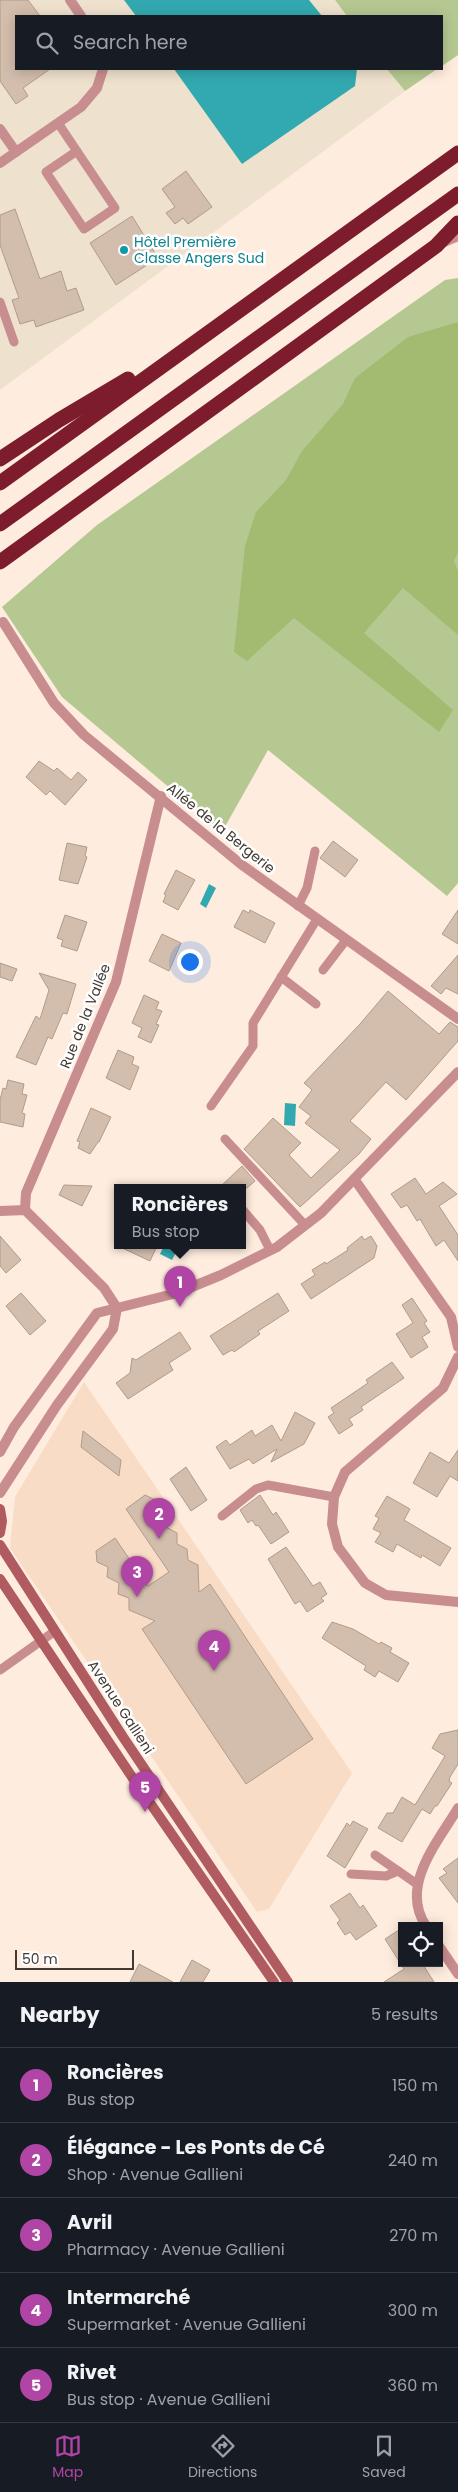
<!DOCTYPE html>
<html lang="en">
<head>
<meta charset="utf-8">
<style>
  body { margin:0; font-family:Poppins,sans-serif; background:#20242c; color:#f1f3f6 }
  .controls { position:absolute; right:15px; bottom:15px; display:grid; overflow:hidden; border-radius:0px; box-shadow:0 2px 12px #0003 }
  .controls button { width:45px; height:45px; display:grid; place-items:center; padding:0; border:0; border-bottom:1px solid #363941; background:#171b24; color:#f1f3f6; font:25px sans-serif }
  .scale { position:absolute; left:15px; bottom:12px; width:119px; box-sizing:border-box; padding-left:5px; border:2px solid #423a33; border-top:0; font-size:14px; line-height:18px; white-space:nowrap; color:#423a33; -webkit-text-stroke:4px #fff; paint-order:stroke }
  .you { position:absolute; left:189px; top:961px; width:18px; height:18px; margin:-12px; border:4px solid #fff; border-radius:50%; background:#1a73e8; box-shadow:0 0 0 8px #1a73e833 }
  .badge { display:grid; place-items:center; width:32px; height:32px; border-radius:50%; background:#b145a6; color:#fff; font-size:16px; font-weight:700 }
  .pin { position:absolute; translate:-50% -41px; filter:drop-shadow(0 1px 2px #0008) }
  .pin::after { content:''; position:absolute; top:26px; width:18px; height:15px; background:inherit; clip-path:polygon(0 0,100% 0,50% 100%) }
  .popup { position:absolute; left:114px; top:1184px; width:132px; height:65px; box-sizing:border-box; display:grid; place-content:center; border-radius:0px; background:#171b24; filter:drop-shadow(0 1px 4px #0005); font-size:16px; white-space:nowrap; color:#9ea1a6 }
  .popup b { font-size:19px; color:#f1f3f6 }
  .popup::after { content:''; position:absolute; left:50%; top:100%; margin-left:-10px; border:10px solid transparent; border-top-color:#171b24 }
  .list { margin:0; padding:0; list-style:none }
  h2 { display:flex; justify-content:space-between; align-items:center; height:65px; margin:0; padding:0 20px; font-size:21px }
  h2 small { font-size:16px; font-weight:400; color:#9ea1a6 }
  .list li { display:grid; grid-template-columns:32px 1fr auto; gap:15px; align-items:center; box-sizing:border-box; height:75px; padding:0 20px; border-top:1px solid #363941 }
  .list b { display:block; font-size:19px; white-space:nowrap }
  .list p { margin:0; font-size:16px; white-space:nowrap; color:#9ea1a6 }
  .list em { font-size:16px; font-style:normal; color:#9ea1a6 }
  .icon { flex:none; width:28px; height:28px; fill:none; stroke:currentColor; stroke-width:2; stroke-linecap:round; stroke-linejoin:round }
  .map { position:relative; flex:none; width:458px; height:1982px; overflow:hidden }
  .search { position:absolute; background:#171b24; box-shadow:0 2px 12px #0003; left:15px; right:15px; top:15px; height:55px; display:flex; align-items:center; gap:12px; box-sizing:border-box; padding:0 18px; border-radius:0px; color:#9ea1a6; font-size:19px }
  .sheet { height:440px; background:#171b24 }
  nav { display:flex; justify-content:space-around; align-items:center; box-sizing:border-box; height:70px; border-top:1px solid #363941; background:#171b24; font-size:14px; color:#9ea1a6 }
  nav a { display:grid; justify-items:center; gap:2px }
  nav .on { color:#b145a6 }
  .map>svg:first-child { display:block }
  .built { fill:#f9dcc5 }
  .industrial { fill:#eee1cd }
  .green { fill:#b5c891 }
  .forest { fill:#a2bb71 }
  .water { fill:#32a9b0 }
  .building { fill:#d3bdac; stroke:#b09c8b }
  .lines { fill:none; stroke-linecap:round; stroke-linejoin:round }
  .service { stroke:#c88d8e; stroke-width:9 }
  .minor { stroke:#c88d8e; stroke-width:10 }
  .tertiary { stroke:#c88d8e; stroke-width:10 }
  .secondary { stroke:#af5b60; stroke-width:10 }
  .motorway { stroke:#7c1c2c; stroke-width:15 }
  .culture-dot { fill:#0f9aa8; stroke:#fff; stroke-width:2 }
  .labels { text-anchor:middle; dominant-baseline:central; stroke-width:5; stroke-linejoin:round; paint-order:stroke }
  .culture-label { font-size:14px; fill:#0d838f; stroke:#fff; text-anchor:start }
  .street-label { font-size:14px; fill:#423a33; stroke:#fff }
</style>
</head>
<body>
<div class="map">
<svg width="458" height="1982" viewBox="0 0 458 1982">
  <rect width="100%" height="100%" fill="#feecde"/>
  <path class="built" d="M84,1382L352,1773L269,1909L257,1912L10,1548L15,1497Z"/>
  <path class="industrial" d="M0,0H335L347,16H16V69H387L405,91L0,390Z"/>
  <g class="green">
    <path d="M335,0H458V55L442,66V16H347Z"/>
    <path d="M387,69H437L405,91Z"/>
    <path d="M458,278V883L447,896L268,750L222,832L62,697L2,607L97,525L445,280Z"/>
  </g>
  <path class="forest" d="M458,322V552L454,561L458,571V635L403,588L364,633L453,710L439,732L294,618L247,661L234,652L245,546L256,512L286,480L302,451L343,404L355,378L408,337Z"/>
  <g class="water">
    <path d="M124,0H309L322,16H136Z"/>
    <path d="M174,69H357L355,86L242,164Z"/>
    <path d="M209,884L216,888L206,908L200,904Z"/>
    <path d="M285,1103L296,1104L295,1126L284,1125Z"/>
    <path d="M164,1246H179L172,1260L160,1254Z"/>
  </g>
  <g class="building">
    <path d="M0,0H28L40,16H16V69H50L23,88L28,96L16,104L0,81Z"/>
    <path d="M186,171L212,207L188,224L183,218L175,224L166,213L175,207L162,189Z"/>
    <path d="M15,209L40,279L61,271L67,291L76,288L84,310L36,327L34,320L20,324L12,300L19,298L0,245V215Z"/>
    <path d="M132,216L158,258L116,285L90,243Z"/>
    <path d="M39,761L54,771L57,768L71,780L78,772L87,780L65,805L50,791L46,795L26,777Z"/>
    <path d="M333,841L358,860L345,877L320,858Z"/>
    <path d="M67,843L87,847L85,856L87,857L78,884L59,880Z"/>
    <path d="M176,870L195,880L178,910L163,902L166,895L164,894Z"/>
    <path d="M243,910L249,913L250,910L275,923L265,943L234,927Z"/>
    <path d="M458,910V944L442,934Z"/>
    <path d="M65,915L87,922L77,951L61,946L63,940L57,938Z"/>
    <path d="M162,934L181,943L169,971L149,961Z"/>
    <path d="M458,955V994L446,988L441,994L431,986Z"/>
    <path d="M0,963L17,969L12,981L0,977Z"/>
    <path d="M39,973L76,984L67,1014L63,1013L52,1039L48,1037L36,1065L16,1057L36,1016L40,1019L49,990Z"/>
    <path d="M388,991L439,1034L450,1022L458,1027V1041L406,1100L386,1082L350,1121L371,1139L359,1154L300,1207L244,1149L273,1118L301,1143L289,1155L311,1178L340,1150L305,1123L311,1116L299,1107L312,1090L304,1083L360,1024Z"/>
    <path d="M144,995L159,1002L156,1009L162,1011L156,1024L159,1025L151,1043L138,1037L142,1028L132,1023Z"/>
    <path d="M118,1050L134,1057L132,1064L139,1067L130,1090L106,1078Z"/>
    <path d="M8,1080L24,1084L22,1094L27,1095L22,1113L25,1114L23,1127L0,1122V1100L3,1088L6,1089Z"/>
    <path d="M91,1108L111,1117L99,1142H98L90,1154L78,1148L80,1142L77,1141Z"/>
    <path d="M242,1166L255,1181L247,1188H219Z"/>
    <path d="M415,1178L426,1194L443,1182L457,1194L439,1206L458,1235V1261L444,1240L436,1246L420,1219L417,1221L407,1205L401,1208L391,1194Z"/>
    <path d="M64,1185L92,1186L82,1206L59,1195Z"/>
    <path d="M0,1236L21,1260L6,1273L0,1266Z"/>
    <path d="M362,1236L364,1240L371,1236L377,1246L374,1258L311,1299L301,1284L315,1275L312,1270L325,1262L326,1264L348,1250L347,1248Z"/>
    <path d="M118,1246H157L150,1261Z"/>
    <path d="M21,1293L46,1321L30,1335L6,1306Z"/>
    <path d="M278,1293L289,1311L258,1331L260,1334L234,1352L232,1350L223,1355L210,1336Z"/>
    <path d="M412,1298L427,1321L424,1323L430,1332L422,1337L428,1347L411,1358L396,1334L413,1323L402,1305Z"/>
    <path d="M180,1332L191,1349L169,1363L173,1370L128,1399L116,1383L130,1373L132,1358L136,1360Z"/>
    <path d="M392,1362L404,1378L361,1407L363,1410L349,1419L353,1425L339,1434L328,1417L334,1413L331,1408L368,1383L366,1380Z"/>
    <path d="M295,1412L315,1423L304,1444L271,1462L277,1449L253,1464L249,1459L230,1469L216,1447L226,1440L230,1445L252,1430L255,1436L272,1425L281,1441Z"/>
    <path d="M83,1431L121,1460L119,1476L81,1447Z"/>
    <path d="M458,1450V1481L450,1476L437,1497L413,1483L430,1452L449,1463Z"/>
    <path d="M186,1467L207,1500L191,1511L170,1479Z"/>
    <path d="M145,1495L166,1505V1527L177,1533V1544L187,1549L188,1560L198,1565L199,1592L210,1584L313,1739L246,1784L142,1629L155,1621L129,1610V1598L118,1594L119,1583L107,1577L108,1567L97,1562L96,1551L115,1538L148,1586L169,1572L126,1509Z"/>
    <path d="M260,1495L273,1515L276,1512L289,1532L271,1544L258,1525L256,1526L252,1520L248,1523L240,1510Z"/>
    <path d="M387,1496L410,1509L404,1520L451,1548L440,1566L422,1555L421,1558L397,1544L393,1552L375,1542L381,1533L373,1529L379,1518L375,1516Z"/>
    <path d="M286,1547L313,1586L320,1582L327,1594L321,1598L324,1601L307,1612L300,1601L295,1604L268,1559Z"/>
    <path d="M332,1622L353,1629L379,1644L381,1642L392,1648L390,1652L409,1663L398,1682L379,1671L375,1677L364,1670L366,1666L322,1638Z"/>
    <path d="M458,1730V1764L450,1777L449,1781L452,1783L437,1806H435L430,1814L422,1809L402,1842L378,1828L387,1813H393L402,1797L415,1805L445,1756L432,1748L440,1734Z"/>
    <path d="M353,1821L368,1829L345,1868L327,1856L347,1823L350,1826Z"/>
    <path d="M458,1858V1903L439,1878L447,1873L443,1869Z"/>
    <path d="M350,1893L360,1908L363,1905L377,1926L356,1940L350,1932L345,1935L337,1923L340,1920L330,1906Z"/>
    <path d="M402,1928V1963H422L434,1982H384L404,1969L385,1939Z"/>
    <path d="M192,1960L210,1970L203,1982H180Z"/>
    <path d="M139,1964L173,1982H130Z"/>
  </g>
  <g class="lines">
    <g class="service">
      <path d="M58,123L115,208L84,229L46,172L77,151"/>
      <path d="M0,302L14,342"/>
      <path d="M298,906L307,888L315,851"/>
      <path d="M323,970L346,940"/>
      <path d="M281,977L316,1004"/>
      <path d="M211,1106L253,1046V1023L317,919"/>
      <path d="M225,1139L305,1225"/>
      <path d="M242,1209L260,1230L270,1250"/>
      <path d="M222,1516L256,1489L268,1485L334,1497"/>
      <path d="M0,1670L55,1631"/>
      <path d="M375,1855L417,1884"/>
      <path d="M351,1874L386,1876L398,1871"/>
    </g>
    <g class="minor">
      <path d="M70,0L81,16"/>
      <path d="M0,129L16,152"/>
      <path d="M0,163L81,107L97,88L103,69"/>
      <path d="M3,622L54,703L84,735L242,865L458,1019"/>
      <path d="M355,1180L451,1317L458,1347"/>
      <path d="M25,1210L26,1193L116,982L161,796"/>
      <path d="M0,1211L25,1210L104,1288L117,1308"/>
      <path d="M458,1357L443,1388L345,1472L334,1497L332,1524L338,1547L365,1583L386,1595L458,1602"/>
      <path d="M0,1452L14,1427L97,1313L177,1293L221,1275L277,1247L321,1213L458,1072"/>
      <path d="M0,1493L57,1405L113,1329L117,1308"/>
      <path d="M426,1926C399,1886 438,1842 458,1808"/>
      <path d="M439,1946L458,1974"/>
    </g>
    <path class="tertiary" d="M442,243L458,236"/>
    <g class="secondary">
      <path d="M0,1509L2,1521L0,1533"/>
      <path d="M0,1545L123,1737L288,1982"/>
      <path d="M0,1579L130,1774L274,1982"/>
    </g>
    <g class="motorway">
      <path d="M0,459L59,420L128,379"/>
      <path d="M0,483L458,153"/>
      <path d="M0,524L458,194"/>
      <path d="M0,562L436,246L458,223"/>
    </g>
  </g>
  <circle class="culture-dot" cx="124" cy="250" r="5"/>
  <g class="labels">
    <g class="culture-label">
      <text x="134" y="242">Hôtel Première<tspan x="134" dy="16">Classe Angers Sud</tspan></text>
    </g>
    <g class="street-label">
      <text transform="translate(221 828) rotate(39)">Allée de la Bergerie</text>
      <text transform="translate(85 1016) rotate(-68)">Rue de la Vallée</text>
      <text transform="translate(121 1707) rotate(57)">Avenue Gallieni</text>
    </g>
  </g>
</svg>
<div class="controls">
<button><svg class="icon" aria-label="locate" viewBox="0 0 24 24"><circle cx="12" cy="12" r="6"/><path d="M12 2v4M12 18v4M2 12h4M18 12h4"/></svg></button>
</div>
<div class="scale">50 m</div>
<div class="you"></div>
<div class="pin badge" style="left:180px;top:1307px">1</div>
<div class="popup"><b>Roncières</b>Bus stop</div>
<div class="pin badge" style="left:159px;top:1539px">2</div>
<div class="pin badge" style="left:137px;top:1597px">3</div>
<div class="pin badge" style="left:214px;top:1671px">4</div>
<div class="pin badge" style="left:145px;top:1812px">5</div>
<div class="search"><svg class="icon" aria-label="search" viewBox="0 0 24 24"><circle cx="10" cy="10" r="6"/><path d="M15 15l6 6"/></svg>Search here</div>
</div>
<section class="sheet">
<h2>Nearby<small>5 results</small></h2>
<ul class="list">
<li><span class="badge">1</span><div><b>Roncières</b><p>Bus stop</p></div><em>150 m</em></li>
<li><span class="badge">2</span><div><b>Élégance - Les Ponts de Cé</b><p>Shop · Avenue Gallieni</p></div><em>240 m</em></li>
<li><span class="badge">3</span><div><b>Avril</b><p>Pharmacy · Avenue Gallieni</p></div><em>270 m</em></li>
<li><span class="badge">4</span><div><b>Intermarché</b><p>Supermarket · Avenue Gallieni</p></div><em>300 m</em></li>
<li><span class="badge">5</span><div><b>Rivet</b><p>Bus stop · Avenue Gallieni</p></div><em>360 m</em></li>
</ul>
</section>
<nav>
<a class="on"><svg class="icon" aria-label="map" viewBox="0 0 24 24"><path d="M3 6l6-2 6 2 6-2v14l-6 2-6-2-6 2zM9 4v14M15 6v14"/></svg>Map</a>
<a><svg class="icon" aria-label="directions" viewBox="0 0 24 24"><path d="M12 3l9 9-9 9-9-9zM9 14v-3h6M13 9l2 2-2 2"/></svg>Directions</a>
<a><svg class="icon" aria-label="saved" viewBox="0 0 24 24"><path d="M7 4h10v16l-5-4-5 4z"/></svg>Saved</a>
</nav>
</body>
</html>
